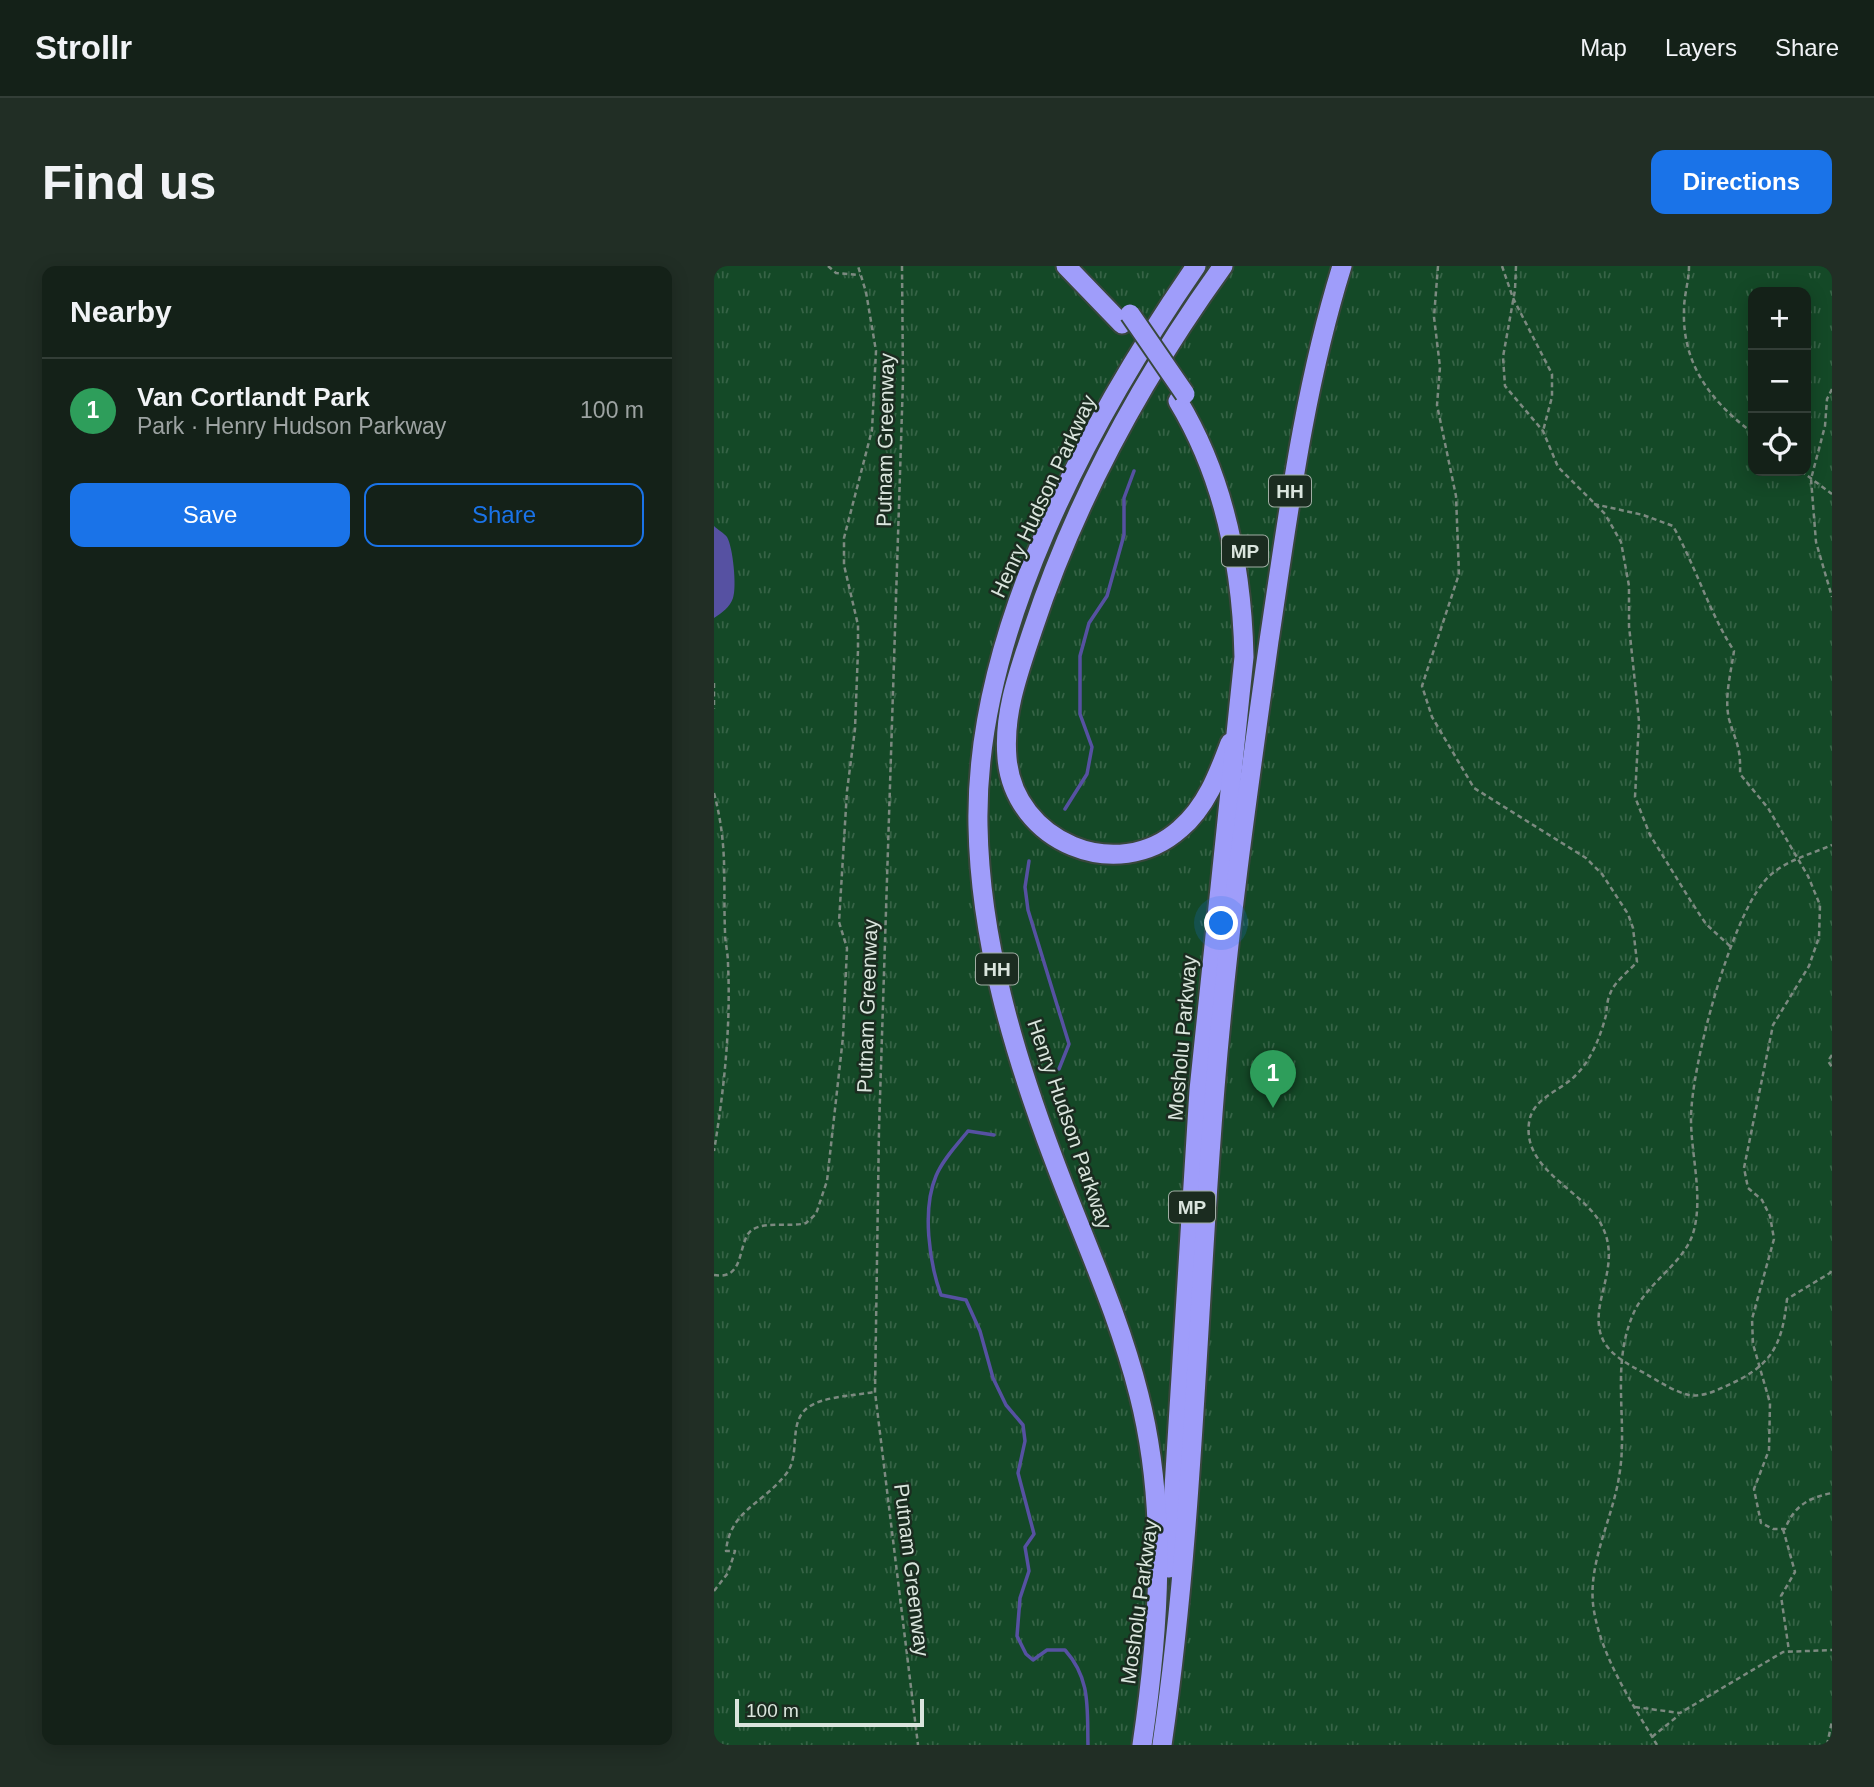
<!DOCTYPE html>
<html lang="en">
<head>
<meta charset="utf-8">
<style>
  body { margin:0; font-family:Helvetica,sans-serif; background:#212e25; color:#f1f3f6 }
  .controls { position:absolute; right:21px; top:21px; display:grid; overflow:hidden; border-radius:14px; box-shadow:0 4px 18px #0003 }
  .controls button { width:63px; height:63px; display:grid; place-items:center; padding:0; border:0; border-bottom:2px solid #333e37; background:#142118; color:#f1f3f6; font:35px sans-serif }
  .scale { position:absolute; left:21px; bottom:18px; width:189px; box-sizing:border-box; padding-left:7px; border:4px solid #dae5dd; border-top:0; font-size:19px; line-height:24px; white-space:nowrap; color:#dae5dd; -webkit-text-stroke:5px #1b2c20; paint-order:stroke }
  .you { position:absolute; left:508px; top:658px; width:24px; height:24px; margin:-18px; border:5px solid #fff; border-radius:50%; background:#1a73e8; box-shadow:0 0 0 10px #1a73e833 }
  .badge { display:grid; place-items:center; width:46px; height:46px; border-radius:50%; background:#1a73e8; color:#fff; font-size:23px; font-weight:700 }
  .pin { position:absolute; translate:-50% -58px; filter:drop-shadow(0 2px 4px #0008) }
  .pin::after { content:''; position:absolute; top:37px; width:24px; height:21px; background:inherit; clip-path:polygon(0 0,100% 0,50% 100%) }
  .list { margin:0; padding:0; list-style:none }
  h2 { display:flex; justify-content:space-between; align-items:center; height:91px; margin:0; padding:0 28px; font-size:30px }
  h2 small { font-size:23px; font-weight:400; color:#9da3a2 }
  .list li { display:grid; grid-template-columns:46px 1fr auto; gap:21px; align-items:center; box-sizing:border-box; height:105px; padding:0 28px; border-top:2px solid #333e37 }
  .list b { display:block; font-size:26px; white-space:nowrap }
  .list p { margin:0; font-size:23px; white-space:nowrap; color:#9da3a2 }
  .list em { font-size:23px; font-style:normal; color:#9da3a2 }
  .actions { display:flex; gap:14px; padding:21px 28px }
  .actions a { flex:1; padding:16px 0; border:2px solid #1a73e8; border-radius:14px; text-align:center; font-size:24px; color:#1a73e8 }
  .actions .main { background:#1a73e8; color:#fff }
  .icon { flex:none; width:38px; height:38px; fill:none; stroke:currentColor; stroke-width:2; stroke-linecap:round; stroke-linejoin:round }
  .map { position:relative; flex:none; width:1118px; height:1479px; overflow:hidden; border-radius:14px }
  header { display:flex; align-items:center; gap:42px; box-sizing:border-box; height:98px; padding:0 35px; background:#142118; border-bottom:2px solid #333e37 }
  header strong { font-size:33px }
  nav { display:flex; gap:38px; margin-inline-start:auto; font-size:24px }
  .intro { display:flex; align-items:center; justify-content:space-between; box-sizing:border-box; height:168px; padding:0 42px }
  h1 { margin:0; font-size:49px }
  .button { padding:18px 32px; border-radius:14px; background:#1a73e8; color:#fff; font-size:24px; font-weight:700 }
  main { display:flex; gap:42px; padding:0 42px }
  aside { flex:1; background:#142118; border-radius:14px; box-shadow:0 4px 18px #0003 }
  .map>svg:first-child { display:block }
  .park { fill:url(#park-tufts); fill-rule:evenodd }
  .water { fill:#5651a2 }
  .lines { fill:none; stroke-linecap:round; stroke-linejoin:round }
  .stream { stroke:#5651a2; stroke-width:3.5 }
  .highway-casing { stroke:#38473c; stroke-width:23 }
  .path { stroke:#7c8a80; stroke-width:2.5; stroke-dasharray:5 3.5; stroke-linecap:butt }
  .highway { stroke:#9f9dfa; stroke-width:19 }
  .highway-bridge-casing { stroke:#38473c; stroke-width:23; stroke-linecap:butt }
  .highway-bridge { stroke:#9f9dfa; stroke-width:19 }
  .labels { text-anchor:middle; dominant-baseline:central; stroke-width:5; stroke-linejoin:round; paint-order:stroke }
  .shield { fill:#1b2c20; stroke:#a1aea4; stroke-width:2 }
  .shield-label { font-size:19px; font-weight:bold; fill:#dae5dd }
  .street-label { font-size:21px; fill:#dae5dd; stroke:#1b2c20 }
</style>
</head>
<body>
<header>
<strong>Strollr</strong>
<nav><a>Map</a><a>Layers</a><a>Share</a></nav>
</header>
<div class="intro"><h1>Find us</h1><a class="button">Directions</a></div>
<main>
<aside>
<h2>Nearby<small></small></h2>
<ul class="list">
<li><span class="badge" style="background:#2e9e5b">1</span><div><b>Van Cortlandt Park</b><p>Park · Henry Hudson Parkway</p></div><em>100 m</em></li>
</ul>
<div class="actions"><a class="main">Save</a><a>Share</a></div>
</aside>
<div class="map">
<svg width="1118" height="1479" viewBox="0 0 1118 1479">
  <defs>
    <pattern id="park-tufts" width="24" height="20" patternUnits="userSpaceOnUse" patternTransform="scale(1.75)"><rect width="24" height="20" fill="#144927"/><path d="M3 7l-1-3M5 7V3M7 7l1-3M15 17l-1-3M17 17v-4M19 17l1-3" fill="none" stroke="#366346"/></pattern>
  </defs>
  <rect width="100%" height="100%" fill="#1b2c20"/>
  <path class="park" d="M0,0H1118V1479H0ZM1039,26H1092V205H1039Z"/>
  <path class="water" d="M0,260C4,264 10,267 13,271C19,281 23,321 19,332C16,341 8,347 0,352Z"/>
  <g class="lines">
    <g class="stream">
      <path d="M351,543L373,508L378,481L366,448V390L375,357L393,330L410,269V232L420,205"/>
      <path d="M315,595L311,621L314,644L355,778L345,803"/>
      <path d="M280,869L254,865C243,879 229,893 222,910C208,943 215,996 227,1029L252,1034L266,1065L279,1112L292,1139L309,1159L311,1175L304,1207L320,1268L311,1281L315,1305L306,1332L303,1370L312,1388L319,1394L333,1384H351C377,1413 373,1442 374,1479"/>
    </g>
    <g class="highway-casing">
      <g id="highway">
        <path d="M352,0L408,58"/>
        <path d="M509,0C429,111 362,233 319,363C305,405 289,447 293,492C300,576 403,619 466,563C492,541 504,509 516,477"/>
        <path d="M455,1302L485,824L530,391C528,301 511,213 464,135"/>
        <path d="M428,1479C445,1364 454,1243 425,1129C405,1049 369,972 340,894C300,788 266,674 264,560C260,367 375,155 482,0"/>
        <path d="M448,1479C480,1261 483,1041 501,822C513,672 534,524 555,375C574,249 590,122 628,0"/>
      </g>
    </g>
    <g class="path">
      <path d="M114,0L122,7L146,9"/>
      <path d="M188,0L189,114L165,863L161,1126L204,1479"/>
      <path d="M724,0L720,51L726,101L723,139L742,230L745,308L708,420L718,451L760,522L872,592L888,608L914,648L919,662L923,696C915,705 900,716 896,728C893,734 893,742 892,749C887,769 877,795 861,810C845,826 818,832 815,857C809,902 863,922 884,953C914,999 870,1038 890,1076C899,1091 917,1100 932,1108C944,1115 961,1126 975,1129C987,1131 999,1126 1010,1121C1056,1101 1068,1082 1073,1033L1116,1007L1118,1003"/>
      <path d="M788,0L799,32L838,108V131L829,165"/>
      <path d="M802,0L801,24L789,91L791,120L829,165L844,201L891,248L907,276L915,320V360L925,455L921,531L936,569L978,637L992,658L1018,682"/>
      <path d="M975,0C975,15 970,29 970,44C968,98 997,136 1039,167"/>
      <path d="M1118,123L1113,133L1111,160L1097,213L1102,276L1118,331"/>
      <path d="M1087,205L1118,228"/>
      <path d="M880,238L929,249L959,260C982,301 995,346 1020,385C1017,406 1010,432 1015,453C1022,477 1027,481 1026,508L1054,542L1094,610L1106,639L1105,671L1095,700L1059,759L1030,902L1034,922L1048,934L1056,950L1060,973L1038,1053L1039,1078L1056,1137L1055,1184L1040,1223L1047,1257L1059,1263H1071C1080,1240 1094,1232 1118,1227"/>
      <path d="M0,417V443"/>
      <path d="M0,527C14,580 9,612 11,666C11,676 14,687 14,698C17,760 10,824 0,885"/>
      <path d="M1118,789L1114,795L1118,801"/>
      <path d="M0,1009C29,1014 24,984 34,968C44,953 77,962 92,957L102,948L113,915L129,771L133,682L125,656L133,525L141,463L144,384V359L130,299V272L158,164L162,85L152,26L144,0"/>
      <path d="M1069,1263L1081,1306L1067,1330L1075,1385"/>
      <path d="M0,1325L14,1307L21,1285H12C16,1244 49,1238 72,1208C87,1190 74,1159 92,1143C107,1130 140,1130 160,1126"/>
      <path d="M921,1441L966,1447L1069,1386L1118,1384"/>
      <path d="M938,1471L965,1449"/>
      <path d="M943,1479C919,1439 888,1392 880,1345C872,1300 898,1255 905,1211C915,1155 895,1099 921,1044C936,1014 972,996 980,964C989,929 977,888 977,853C977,800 1016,657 1049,617C1065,596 1095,589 1118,579"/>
      <path d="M1113,1479L1118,1455"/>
    </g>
    <use href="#highway" class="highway"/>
    <g class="highway-bridge-casing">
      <path id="highway-bridge" d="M416,48L471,128"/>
    </g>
    <use href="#highway-bridge" class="highway-bridge"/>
  </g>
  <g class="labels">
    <g class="shield">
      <rect x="555" y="209.5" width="42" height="31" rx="5"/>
      <rect x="508" y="269.5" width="46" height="31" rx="5"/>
      <rect x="262" y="687.5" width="42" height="31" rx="5"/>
      <rect x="455" y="925.5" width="46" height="31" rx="5"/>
    </g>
    <g class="shield-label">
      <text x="576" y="225">HH</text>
      <text x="531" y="285">MP</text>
      <text x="283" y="703">HH</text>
      <text x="478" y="941">MP</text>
    </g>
    <g class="street-label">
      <text transform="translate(171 174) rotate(-89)">Putnam Greenway</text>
      <text transform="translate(329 230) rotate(-65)">Henry Hudson Parkway</text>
      <text transform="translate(153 740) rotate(-88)">Putnam Greenway</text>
      <text transform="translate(468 772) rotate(-85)">Mosholu Parkway</text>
      <text transform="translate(356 858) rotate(71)">Henry Hudson Parkway</text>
      <text transform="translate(198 1304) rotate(83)">Putnam Greenway</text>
      <text transform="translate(425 1336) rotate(-82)">Mosholu Parkway</text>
    </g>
  </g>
</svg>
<div class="controls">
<button>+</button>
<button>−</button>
<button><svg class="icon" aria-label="locate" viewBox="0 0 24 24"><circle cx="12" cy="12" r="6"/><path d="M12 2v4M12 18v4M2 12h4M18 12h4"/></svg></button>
</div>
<div class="scale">100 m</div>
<div class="you"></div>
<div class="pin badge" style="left:559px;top:842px;background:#2e9e5b">1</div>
</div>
</main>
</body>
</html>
